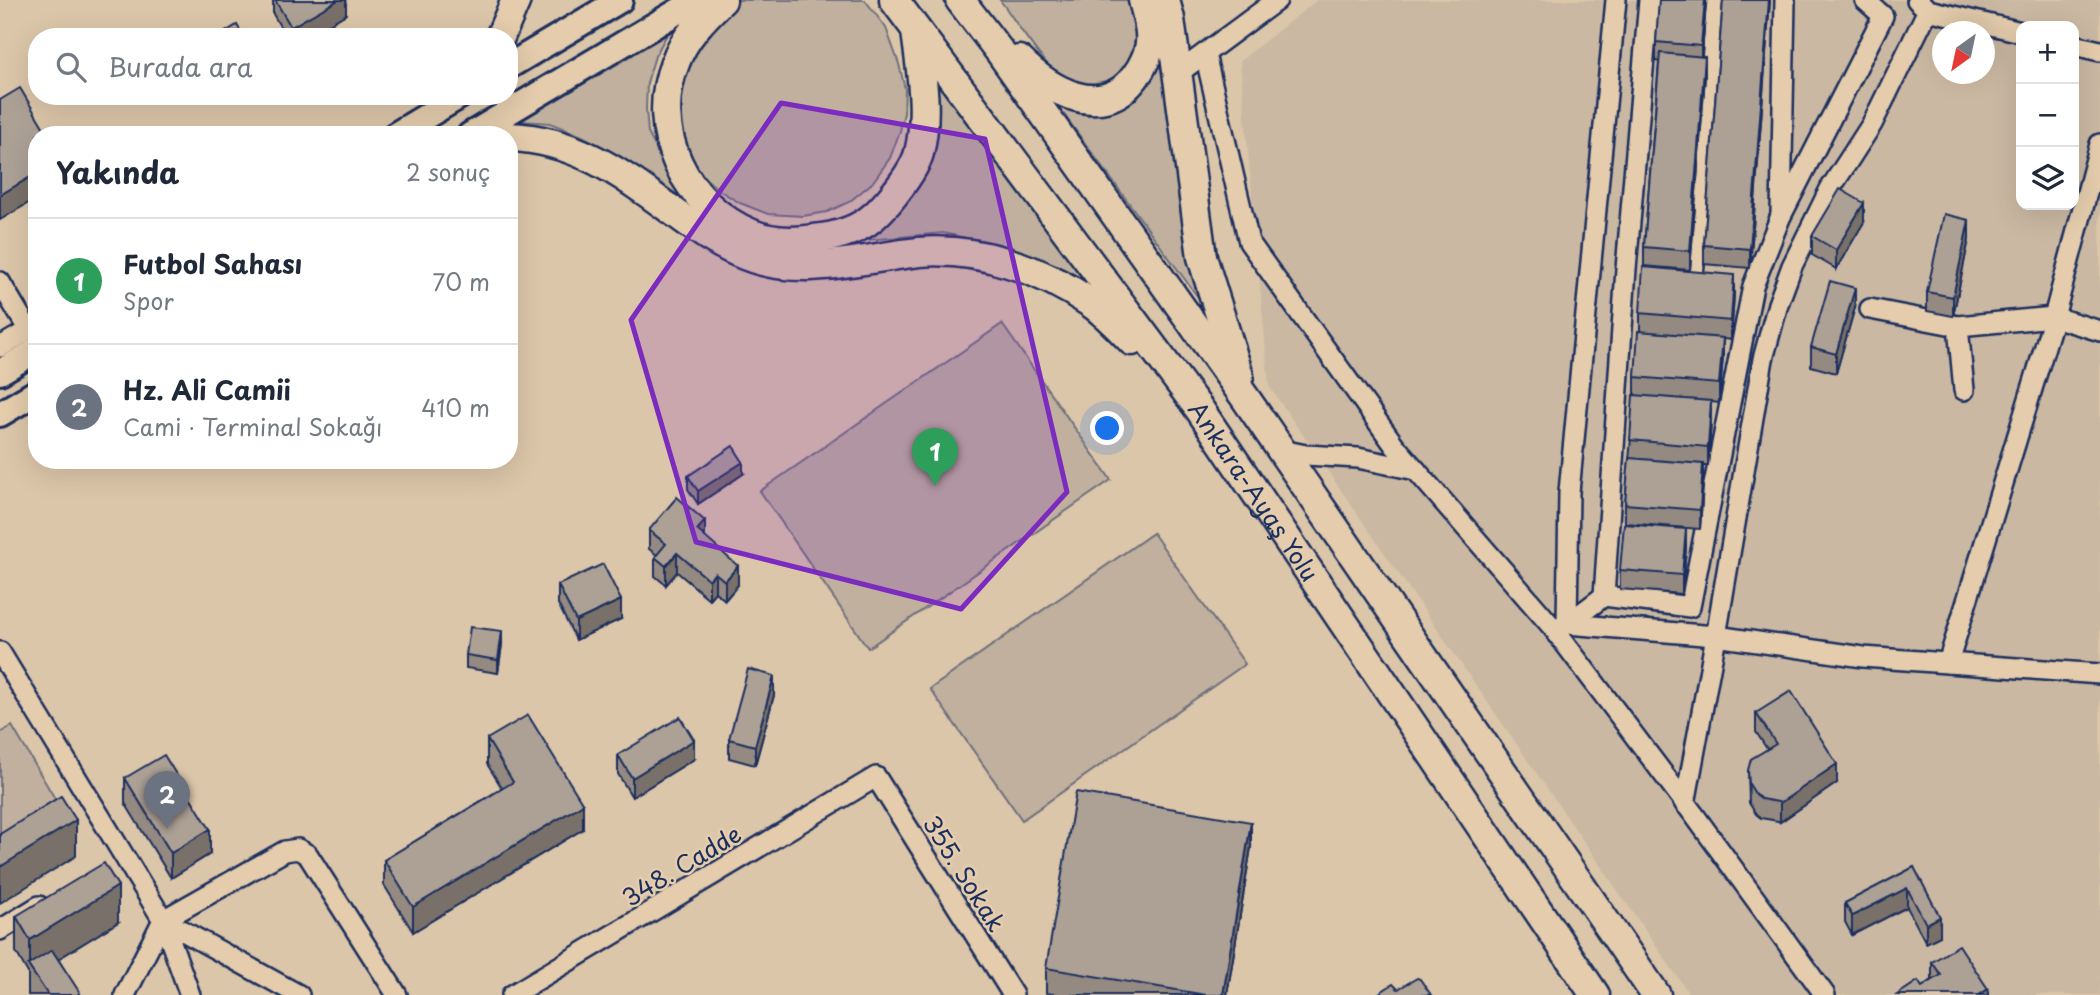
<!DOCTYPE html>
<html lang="tr">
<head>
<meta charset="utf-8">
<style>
  body { margin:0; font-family:"Playpen Sans",sans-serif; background:#f6f6f7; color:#1f2937 }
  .controls { position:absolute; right:21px; top:21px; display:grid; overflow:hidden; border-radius:14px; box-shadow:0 7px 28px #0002 }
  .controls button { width:63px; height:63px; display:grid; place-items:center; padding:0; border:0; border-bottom:2px solid #e0e1e3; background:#fff; color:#1f2937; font:35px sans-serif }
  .compass { position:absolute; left:1932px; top:21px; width:63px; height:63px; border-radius:50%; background:#fff; box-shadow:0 7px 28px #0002; rotate:213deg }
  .you { position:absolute; left:1108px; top:429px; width:24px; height:24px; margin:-18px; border:5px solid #fff; border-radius:50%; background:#1a73e8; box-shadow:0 0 0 10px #1a73e833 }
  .badge { display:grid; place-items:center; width:46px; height:46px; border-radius:50%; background:#1b2f5e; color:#fff; font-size:23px; font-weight:700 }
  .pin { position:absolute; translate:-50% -58px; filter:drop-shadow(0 2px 4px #0008) }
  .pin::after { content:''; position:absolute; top:37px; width:24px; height:21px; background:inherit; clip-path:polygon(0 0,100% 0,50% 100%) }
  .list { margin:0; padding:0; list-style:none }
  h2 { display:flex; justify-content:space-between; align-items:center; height:91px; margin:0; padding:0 28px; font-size:30px }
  h2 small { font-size:23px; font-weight:400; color:#747a83 }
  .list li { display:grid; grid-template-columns:46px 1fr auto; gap:21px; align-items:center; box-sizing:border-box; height:126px; padding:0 28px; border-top:2px solid #e0e1e3 }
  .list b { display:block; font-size:26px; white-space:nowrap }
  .list p { margin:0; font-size:23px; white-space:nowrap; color:#747a83 }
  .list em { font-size:23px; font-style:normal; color:#747a83 }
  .icon { flex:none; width:38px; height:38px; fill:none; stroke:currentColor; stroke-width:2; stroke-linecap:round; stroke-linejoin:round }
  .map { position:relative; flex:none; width:2100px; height:995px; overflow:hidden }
  .search { position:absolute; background:#fff; box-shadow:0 7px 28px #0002; left:28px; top:28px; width:490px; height:77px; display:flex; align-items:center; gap:18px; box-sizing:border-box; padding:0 24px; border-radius:28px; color:#747a83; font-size:26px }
  .panel { position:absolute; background:#fff; box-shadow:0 7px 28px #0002; left:28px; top:126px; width:490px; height:343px; border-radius:28px }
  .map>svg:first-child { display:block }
  .built { fill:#cab8a2; fill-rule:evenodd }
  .green { fill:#c0b09d; stroke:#6e707e; stroke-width:2 }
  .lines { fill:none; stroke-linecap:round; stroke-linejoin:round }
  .minor-casing { stroke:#1b2f5e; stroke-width:24 }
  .major-casing { stroke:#1b2f5e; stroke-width:30 }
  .highway-casing { stroke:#1b2f5e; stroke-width:33 }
  .minor { stroke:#e4ccac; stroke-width:19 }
  .major { stroke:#e4ccac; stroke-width:24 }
  .highway { stroke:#e4ccac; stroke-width:28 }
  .wall { fill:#958a81; stroke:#1b2f5e; stroke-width:2 }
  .shaded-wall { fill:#797169; stroke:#1b2f5e; stroke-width:2 }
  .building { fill:#ada196; stroke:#1b2f5e; stroke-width:2 }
  .marked { fill:#7b2cbf; fill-opacity:0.2; stroke:#7b2cbf; stroke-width:5; stroke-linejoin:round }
  .labels { text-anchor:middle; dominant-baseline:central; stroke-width:5; stroke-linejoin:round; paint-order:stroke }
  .street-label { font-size:24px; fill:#1b2f5e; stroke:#e4ccac }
</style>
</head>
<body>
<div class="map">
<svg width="2100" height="995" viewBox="0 0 2100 995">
  <rect width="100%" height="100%" fill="#dcc6a9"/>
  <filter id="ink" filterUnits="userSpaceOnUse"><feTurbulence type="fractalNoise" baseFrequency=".0143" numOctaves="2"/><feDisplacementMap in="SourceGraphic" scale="14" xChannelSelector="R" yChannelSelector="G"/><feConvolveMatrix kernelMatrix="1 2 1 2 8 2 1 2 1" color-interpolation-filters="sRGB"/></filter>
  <g filter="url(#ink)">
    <path class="built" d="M1317,0H2100V995H1690L1269,386L1240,61ZM2021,26H2074V205H2021ZM1942,32H1984V74H1942Z"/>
    <g class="green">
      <path d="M733,0H865L886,28L899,64L905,89L904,113L900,131L890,158L872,183L849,202L827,212L803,216L768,214L740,203L719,190L697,171L686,149L677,123L680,72Z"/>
      <path d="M1000,0H1128C1131,12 1135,25 1135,37C1135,49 1126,67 1117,75C1105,85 1078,86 1065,79C1044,68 1015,20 1000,0Z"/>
      <path d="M674,22L655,56L647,83L646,109L648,133L673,181L713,220L606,149L582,136L550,123L509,120Z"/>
      <path d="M1163,48L1200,300L1057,105C1075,111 1094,117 1113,111C1129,107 1149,84 1157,69C1160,63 1161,54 1163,48Z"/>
      <path d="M931,72L1086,282L1031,255L1005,246L943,233L856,241L895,199Z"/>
      <path d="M1002,324L1111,480L868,648L760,491Z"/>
      <path d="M1153,533L1245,664L1022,820L930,689Z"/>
      <path d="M12,726L67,819L0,859V733Z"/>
    </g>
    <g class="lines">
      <g class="minor-casing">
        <g id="minor">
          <path d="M1649,0L1626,269L1604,596L1690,607L1753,286L1780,218L1883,16L1865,0"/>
          <path d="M1917,0L1928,10L2021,32"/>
          <path d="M2074,45L2100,51"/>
          <path d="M1205,54L1249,242L1395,446L1554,629L1567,624L1716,636L1863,657L2100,674"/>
          <path d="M1177,74L1277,0"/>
          <path d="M1781,214L1785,0"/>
          <path d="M1693,276L1717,0"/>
          <path d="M0,282L37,344"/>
          <path d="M1870,309L1958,326L2054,317L2100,331"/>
          <path d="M1958,326L1964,390"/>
          <path d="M0,347L29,330"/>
          <path d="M1281,450L1306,455L1358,458L1416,470"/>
          <path d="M1567,624L1569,492L1616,0"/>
          <path d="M1567,624L1604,596"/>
          <path d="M1554,629L1695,816L1825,995"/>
          <path d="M0,652L163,920L190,995"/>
          <path d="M1948,663L2054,317L2100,144"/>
          <path d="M1685,804L1716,636L1763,359L1778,304L1792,266L1830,189L1872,124L1928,10"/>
          <path d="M163,920L285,851L298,849L308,855L397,995"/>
          <path d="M163,920L299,995"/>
          <path d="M0,930L39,906"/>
          <path d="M125,995L163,920"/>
          <path d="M512,995L876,777L1013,995"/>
        </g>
      </g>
      <g class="major-casing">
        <g id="major">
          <path d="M509,66L620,0"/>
          <path d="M395,135L460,96"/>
          <path d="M470,135L697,0"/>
          <path d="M0,372L37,350"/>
          <path d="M0,414L37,392"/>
        </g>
      </g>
      <g class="highway-casing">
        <g id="highway">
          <path d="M722,0C703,18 684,38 675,63C648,131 685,206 752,234C771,242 794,242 814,239C834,237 857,231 873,217C878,213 883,207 888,202C898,190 915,168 919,153C929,112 921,72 916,31"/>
          <path id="s1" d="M894,0L1200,410L1595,995"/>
          <path d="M960,0L1000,52L1246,399L1656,995"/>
          <path d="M1165,0L1170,19L1202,257L1239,376"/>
          <path d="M500,37L516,0"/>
          <path d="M1019,60C1049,90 1102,122 1135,77C1142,68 1149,54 1150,43C1152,29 1146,13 1143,0"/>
          <path d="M509,137C576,139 622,174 674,212C697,229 720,246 747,256C802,278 863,258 919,252C978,247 1041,269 1089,302C1105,312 1119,328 1132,341"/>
        </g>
      </g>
      <use href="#minor" class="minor"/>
      <use href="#major" class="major"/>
      <use href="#highway" class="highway"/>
    </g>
    <g class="wall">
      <path d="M273,0H346V14L307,37H286L273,14Z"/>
      <path d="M1706,0L1702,56L1705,76L1690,270L1644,266V247L1659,62L1656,61V42Z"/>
      <path d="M1723,0H1770L1750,268L1704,264V245Z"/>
      <path d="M1864,222L1836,269L1812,255V236Z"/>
      <path d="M1969,239L1953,316L1927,311V292Z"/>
      <path d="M1734,294L1731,340L1723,339V357L1719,403L1711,402V420L1708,466H1703V483L1700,529L1625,523V504L1635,395V377L1640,331V313Z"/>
      <path d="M1855,307L1836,373L1811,366V347Z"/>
      <path d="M743,474L698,504L688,489V476Z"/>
      <path d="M649,530L705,537L738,585L725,600L715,592L709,599L677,572L666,585L655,576V557L657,555L649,549Z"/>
      <path d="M1686,548L1682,594L1620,589V570Z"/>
      <path d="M558,585L621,619L576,640L558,604Z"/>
      <path d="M502,644L498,673L466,668V655Z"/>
      <path d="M774,695L755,765L729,758V739Z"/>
      <path d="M1756,713L1837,783L1780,822L1778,821L1761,818L1756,814L1749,803L1748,770L1767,749L1756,732Z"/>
      <path d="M487,739L583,829L413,932L384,885V860L502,788L487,764Z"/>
      <path d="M618,755L694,759L632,797L618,774Z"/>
      <path d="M125,778L210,854L171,878L125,803Z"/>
      <path d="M1251,847L1227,995H1059L1046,993V968Z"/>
      <path d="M1914,867L1940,936L1926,943L1907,907L1852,935L1845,922V903Z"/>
      <path d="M16,916L118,922L58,959L80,995H28V973L16,952Z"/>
      <path d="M1932,962L1988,995L1922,987L1932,980Z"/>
    </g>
    <g class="shaded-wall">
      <path d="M338,0H346V14L307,37H291V27Z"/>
      <path d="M1705,0H1706L1701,65V46Z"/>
      <path d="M1769,0H1770L1750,268V249Z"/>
      <path d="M1705,57V76L1690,270V251Z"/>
      <path d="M37,173V198L0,220V195Z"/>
      <path d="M1864,203V222L1836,269V250Z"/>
      <path d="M1969,220V239L1953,316V297Z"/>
      <path d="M1734,275V294L1731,340V321Z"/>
      <path d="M1855,288V307L1836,373V354Z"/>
      <path d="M1723,338V357L1719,403V384Z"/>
      <path d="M1711,401V420L1708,466V447Z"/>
      <path d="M743,462V474L698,504V491Z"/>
      <path d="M1703,464V483L1700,529V510Z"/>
      <path d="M705,521V540L697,530Z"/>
      <path d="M1686,529V548L1682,594V575Z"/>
      <path d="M677,553V572L666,585V566Z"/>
      <path d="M738,566V585L725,600V581Z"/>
      <path d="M715,573V592L709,599V580Z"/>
      <path d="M621,600V619L576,640V621Z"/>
      <path d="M502,631V644L498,673V660Z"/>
      <path d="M774,676V695L755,765V746Z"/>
      <path d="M694,740V759L632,797V778Z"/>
      <path d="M1837,764V783L1780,822V803Z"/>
      <path d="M583,804V829L413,932V907Z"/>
      <path d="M76,820V856L0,903V867Z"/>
      <path d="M1251,822V847L1227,995H1223Z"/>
      <path d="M210,829V854L171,878V853Z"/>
      <path d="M118,886V922L34,974L30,968V940Z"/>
      <path d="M1907,888V907L1852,935V916Z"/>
      <path d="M1940,917V936L1926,943V924Z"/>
      <path d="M1988,989V995H1979Z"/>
    </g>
    <g class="building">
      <path d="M275,0H338L291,27Z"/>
      <path d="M1659,0H1705L1701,46L1656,42Z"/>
      <path d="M1723,0H1769L1750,249L1704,245Z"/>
      <path d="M237,25L244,37H217Z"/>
      <path d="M1660,53L1705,57L1690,251L1644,247Z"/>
      <path d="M20,88L48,135H37V173L0,195V100Z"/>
      <path d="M1840,189L1864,203L1836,250L1812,236Z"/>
      <path d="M1944,214L1969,220L1953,297L1927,292Z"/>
      <path d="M1643,267L1734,275L1731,321L1640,313Z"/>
      <path d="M1830,281L1855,288L1836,354L1811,347Z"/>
      <path d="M1638,331L1723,338L1719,384L1635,377Z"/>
      <path d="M1633,395L1711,401L1708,447L1630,440Z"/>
      <path d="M733,446L743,462L698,491L688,476Z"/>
      <path d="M1629,458L1703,464L1700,510L1625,504Z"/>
      <path d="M677,497L705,521L697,530L738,566L725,581L715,573L709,580L677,553L666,566L655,557L666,544L649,530Z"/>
      <path d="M1624,524L1686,529L1682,575L1620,570Z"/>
      <path d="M603,564L621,600L576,621L558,585Z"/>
      <path d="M470,627L502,631L498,660L466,655Z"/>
      <path d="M748,669L774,676L755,746L729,739Z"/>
      <path d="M1791,691L1837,764L1780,803L1778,802L1761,799L1756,795L1749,784L1748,770L1751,759L1776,744L1756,713Z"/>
      <path d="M528,715L583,804L413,907L384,860L513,782L487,739Z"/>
      <path d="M680,717L694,740L632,778L618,755Z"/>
      <path d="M164,755L210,829L171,853L125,778Z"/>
      <path d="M1076,792L1251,822L1223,995H1206L1046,968Z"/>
      <path d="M61,796L76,820L0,867V834Z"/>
      <path d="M104,863L118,886L30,940L16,916Z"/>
      <path d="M1914,867L1940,917L1926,924L1907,888L1852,916L1845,903Z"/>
      <path d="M1959,945L1988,989L1979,995H1897L1918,981L1922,987L1941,975L1932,962Z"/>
      <path d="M52,950L80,993L77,995H48L28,965Z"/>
      <path d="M1417,978L1420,979L1431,995H1376L1393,984L1398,989Z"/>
    </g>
  </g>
  <path class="marked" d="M781,103L985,139L1067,492L961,609L696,542L631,320Z"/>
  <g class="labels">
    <g class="street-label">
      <text stroke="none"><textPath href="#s1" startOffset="609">Ankara-Ayaş Yolu</textPath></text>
      <text transform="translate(681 865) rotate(-31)">348. Cadde</text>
      <text transform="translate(965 873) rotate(58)">355. Sokak</text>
    </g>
  </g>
</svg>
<div class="controls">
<button>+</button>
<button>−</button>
<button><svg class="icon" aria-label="layers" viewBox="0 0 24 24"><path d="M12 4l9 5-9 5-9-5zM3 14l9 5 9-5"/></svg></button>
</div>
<svg class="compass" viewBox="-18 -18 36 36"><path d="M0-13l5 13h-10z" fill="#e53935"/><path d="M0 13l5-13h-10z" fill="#747a83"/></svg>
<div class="you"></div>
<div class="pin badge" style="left:935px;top:486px;background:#2e9e5b">1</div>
<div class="pin badge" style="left:167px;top:829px;background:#6b7280">2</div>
<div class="search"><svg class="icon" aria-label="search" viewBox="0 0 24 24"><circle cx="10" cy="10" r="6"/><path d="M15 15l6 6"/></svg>Burada ara</div>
<section class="panel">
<h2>Yakında<small>2 sonuç</small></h2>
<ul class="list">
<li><span class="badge" style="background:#2e9e5b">1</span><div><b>Futbol Sahası</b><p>Spor</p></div><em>70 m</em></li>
<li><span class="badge" style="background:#6b7280">2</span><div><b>Hz. Ali Camii</b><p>Cami · Terminal Sokağı</p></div><em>410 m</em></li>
</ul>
</section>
</div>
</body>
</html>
